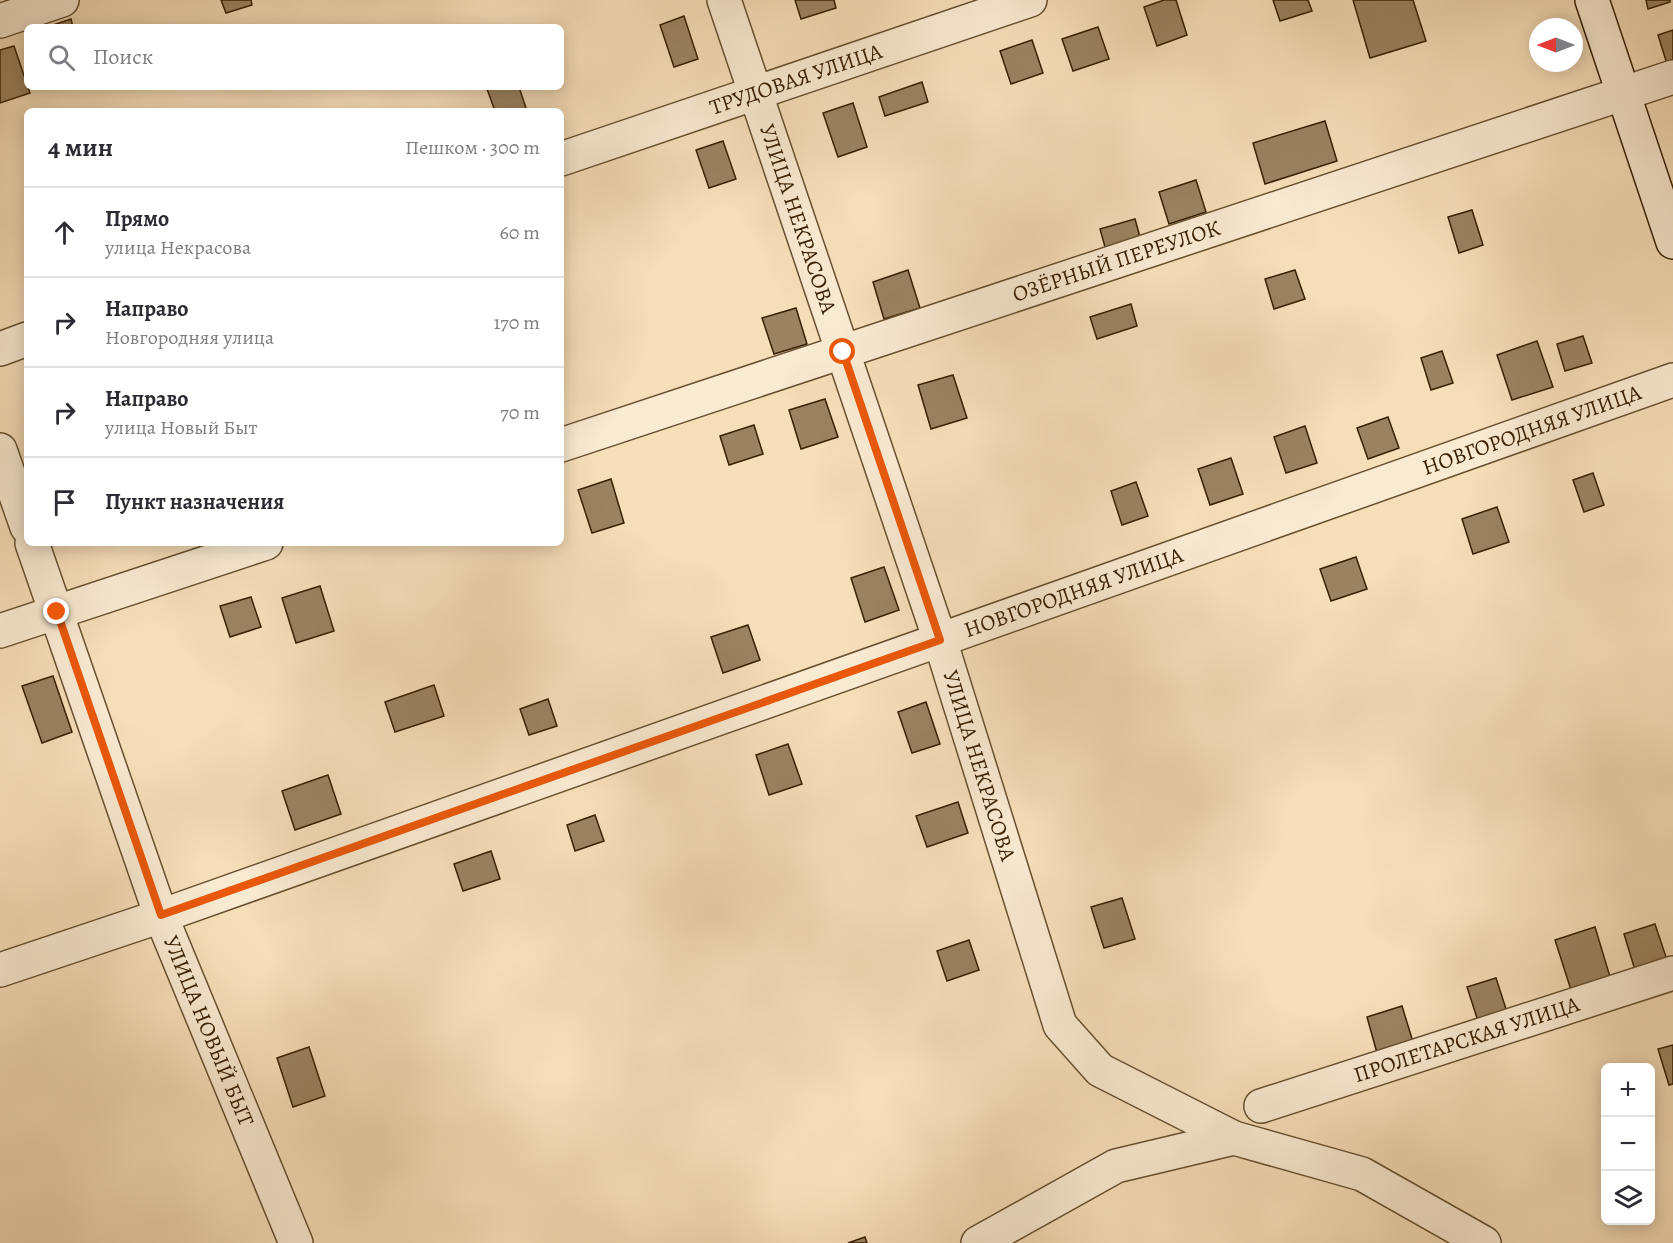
<!DOCTYPE html>
<html lang="ru">
<head>
<meta charset="utf-8">
<style>
  body { margin:0; font-family:Alegreya,serif; background:#f7f7f7; color:#2b2b33 }
  .controls { position:absolute; right:18px; bottom:18px; display:grid; overflow:hidden; border-radius:9px; box-shadow:0 3px 15px #0003 }
  .controls button { width:54px; height:54px; display:grid; place-items:center; padding:0; border:0; border-bottom:2px solid #e1e1e2; background:#fff; color:#2b2b33; font:30px sans-serif }
  .compass { position:absolute; left:1529px; top:18px; width:54px; height:54px; border-radius:50%; background:#fff; box-shadow:0 3px 15px #0003; rotate:270deg }
  .stop { position:absolute; width:18px; height:18px; margin:-14px; border:4px solid #ea580c; border-radius:50%; background:#fff }
  .stop.end { background:#ea580c; border-color:#fff; box-shadow:0 2px 6px #0008 }
  .list { margin:0; padding:0; list-style:none }
  h2 { display:flex; justify-content:space-between; align-items:center; height:78px; margin:0; padding:0 24px; font-size:26px }
  h2 small { font-size:20px; font-weight:400; color:#7c7c81 }
  .list li { display:grid; grid-template-columns:39px 1fr auto; gap:18px; align-items:center; box-sizing:border-box; height:90px; padding:0 24px; border-top:2px solid #e1e1e2 }
  .list b { display:block; font-size:22px; white-space:nowrap }
  .list p { margin:0; font-size:20px; white-space:nowrap; color:#7c7c81 }
  .list em { font-size:20px; font-style:normal; color:#7c7c81 }
  .icon { flex:none; width:33px; height:33px; fill:none; stroke:currentColor; stroke-width:2; stroke-linecap:round; stroke-linejoin:round }
  .map { position:relative; flex:none; width:1673px; height:1243px; overflow:hidden }
  .search { position:absolute; background:#fff; box-shadow:0 3px 15px #0003; left:24px; top:24px; width:540px; height:66px; display:flex; align-items:center; gap:15px; box-sizing:border-box; padding:0 21px; border-radius:9px; color:#7c7c81; font-size:22px }
  .panel { position:absolute; background:#fff; box-shadow:0 3px 15px #0003; left:24px; top:108px; width:540px; height:438px; border-radius:9px }
  .map>svg:first-child { display:block }
  .building { fill:#9b8361; stroke:#392001; stroke-width:1.5 }
  .lines { fill:none; stroke-linecap:round; stroke-linejoin:round }
  .street-casing { stroke:#68502f; stroke-width:36 }
  .secondary-casing { stroke:#392001; stroke-width:36 }
  .street { stroke:#f9ead2; stroke-width:33 }
  .secondary { stroke:#f9ead2; stroke-width:33 }
  .route { stroke:#ea580c; stroke-width:8 }
  .labels { text-anchor:middle; dominant-baseline:central; stroke-width:4.5; stroke-linejoin:round; paint-order:stroke }
  .street-label { font-size:22px; fill:#392001; stroke:#f9ead2 }
</style>
</head>
<body>
<div class="map">
<svg width="1673" height="1243" viewBox="0 0 1673 1243">
  <rect width="100%" height="100%" fill="#f6deb9"/>
  <filter id="stains"><feTurbulence type="fractalNoise" baseFrequency=".00333" numOctaves="4"/><feColorMatrix values="0 0 0 0 .2 0 0 0 0 .09 0 0 0 0 .02 0 0 0 .5 -.17"/></filter>
  <radialGradient id="worn" r=".72"><stop offset=".6" stop-color="#630" stop-opacity="0"/><stop offset="1" stop-color="#630" stop-opacity=".3"/></radialGradient>
  <g class="building">
    <path d="M221,0H251L252,5L226,13Z"/>
    <path d="M795,0H834L836,8L801,19Z"/>
    <path d="M1164,0H1176L1187,35L1157,46L1144,7Z"/>
    <path d="M1273,0H1308L1312,11L1280,21Z"/>
    <path d="M1353,0H1413L1426,41L1370,58Z"/>
    <path d="M1646,0H1670V2L1648,9Z"/>
    <path d="M684,16L698,59L674,67L660,25Z"/>
    <path d="M71,19L73,27H47Z"/>
    <path d="M1098,27L1109,59L1073,71L1062,39Z"/>
    <path d="M1673,30V62L1667,64L1658,35Z"/>
    <path d="M1032,40L1043,73L1011,84L1000,51Z"/>
    <path d="M14,46L30,93L0,103V50Z"/>
    <path d="M922,82L928,102L885,116L879,97Z"/>
    <path d="M492,87H519L527,111H495L487,89Z"/>
    <path d="M853,103L867,147L838,157L823,113Z"/>
    <path d="M1325,121L1337,161L1265,184L1253,143Z"/>
    <path d="M723,141L736,179L709,188L696,150Z"/>
    <path d="M1196,180L1206,212L1169,224L1159,192Z"/>
    <path d="M1472,210L1483,245L1459,253L1448,217Z"/>
    <path d="M1135,219L1142,244L1107,254L1100,229Z"/>
    <path d="M908,270L920,308L884,319L873,282Z"/>
    <path d="M1295,270L1305,299L1274,309L1265,279Z"/>
    <path d="M1131,304L1137,326L1097,339L1090,317Z"/>
    <path d="M796,308L807,344L774,354L762,318Z"/>
    <path d="M1583,336L1592,363L1565,371L1557,344Z"/>
    <path d="M1537,341L1553,387L1512,400L1497,355Z"/>
    <path d="M1442,351L1453,383L1431,390L1421,358Z"/>
    <path d="M953,375L967,418L931,429L918,385Z"/>
    <path d="M825,399L838,437L801,449L789,410Z"/>
    <path d="M1388,417L1399,448L1368,459L1357,428Z"/>
    <path d="M754,425L763,454L729,465L720,436Z"/>
    <path d="M1305,426L1317,463L1286,473L1274,437Z"/>
    <path d="M1231,458L1243,494L1210,505L1198,469Z"/>
    <path d="M1593,473L1604,505L1584,512L1573,480Z"/>
    <path d="M611,479L624,523L592,533L578,490Z"/>
    <path d="M1136,482L1148,516L1122,525L1111,491Z"/>
    <path d="M1497,507L1509,542L1473,554L1462,519Z"/>
    <path d="M1356,557L1367,589L1331,601L1320,569Z"/>
    <path d="M884,567L899,610L865,622L851,578Z"/>
    <path d="M320,586L334,631L296,643L282,598Z"/>
    <path d="M251,597L261,627L230,637L220,606Z"/>
    <path d="M748,625L760,660L723,673L711,637Z"/>
    <path d="M53,676L72,732L42,743L22,686Z"/>
    <path d="M434,685L444,716L395,732L385,702Z"/>
    <path d="M548,699L557,726L529,735L520,709Z"/>
    <path d="M926,702L940,744L912,753L898,712Z"/>
    <path d="M788,744L802,784L769,795L756,755Z"/>
    <path d="M328,775L341,814L295,830L282,791Z"/>
    <path d="M958,802L968,833L927,847L916,816Z"/>
    <path d="M595,815L604,841L575,851L567,825Z"/>
    <path d="M491,851L500,879L463,891L454,864Z"/>
    <path d="M1122,898L1135,939L1104,948L1091,907Z"/>
    <path d="M1655,924L1667,960L1635,970L1624,934Z"/>
    <path d="M1595,927L1611,980L1572,993L1555,940Z"/>
    <path d="M969,940L979,970L947,981L937,951Z"/>
    <path d="M1496,978L1507,1012L1478,1021L1467,987Z"/>
    <path d="M1402,1006L1413,1042L1377,1053L1367,1017Z"/>
    <path d="M1673,1045V1084L1669,1085L1658,1049Z"/>
    <path d="M309,1047L325,1096L293,1107L277,1058Z"/>
    <path d="M865,1237L867,1243H848Z"/>
  </g>
  <g class="lines">
    <g class="street-casing">
      <g id="street">
        <path id="s1" d="M724,0L940,640L1060,1025L1100,1070L1234,1138"/>
        <path d="M0,21L62,0"/>
        <path id="s2" d="M561,159L1030,0"/>
        <path d="M0,349L27,339"/>
        <path id="s3" d="M561,445L1673,77"/>
        <path d="M0,450L27,527"/>
        <path id="s4" d="M32,543L161,916L296,1243"/>
        <path d="M0,631L266,543"/>
        <path id="s5" d="M0,970L161,916L1673,380"/>
        <path id="s6" d="M1261,1106L1673,973"/>
        <path d="M978,1243L1116,1166L1234,1138L1362,1174L1484,1243"/>
      </g>
    </g>
    <g class="secondary-casing">
      <path id="secondary" d="M1592,0L1673,242"/>
    </g>
    <use href="#street" class="street"/>
    <use href="#secondary" class="secondary"/>
  </g>
  <g class="lines">
    <path class="route" d="M57,612L161,915L940,640L843,352"/>
  </g>
  <g class="labels">
    <g class="street-label">
      <text stroke="none"><textPath href="#s2" startOffset="248">ТРУДОВАЯ УЛИЦА</textPath></text>
      <text stroke="none"><textPath href="#s1" startOffset="231">УЛИЦА НЕКРАСОВА</textPath></text>
      <text stroke="none"><textPath href="#s3" startOffset="585">ОЗЁРНЫЙ ПЕРЕУЛОК</textPath></text>
      <text stroke="none"><textPath href="#s5" startOffset="1624">НОВГОРОДНЯЯ УЛИЦА</textPath></text>
      <text stroke="none"><textPath href="#s5" startOffset="1138">НОВГОРОДНЯЯ УЛИЦА</textPath></text>
      <text stroke="none"><textPath href="#s1" startOffset="807">УЛИЦА НЕКРАСОВА</textPath></text>
      <text stroke="none"><textPath href="#s4" startOffset="519">УЛИЦА НОВЫЙ БЫТ</textPath></text>
      <text stroke="none"><textPath href="#s6" startOffset="216">ПРОЛЕТАРСКАЯ УЛИЦА</textPath></text>
    </g>
  </g>
  <rect width="100%" height="100%" filter="url(#stains)"/>
  <rect width="100%" height="100%" fill="url(#worn)"/>
</svg>
<div class="controls">
<button>+</button>
<button>−</button>
<button><svg class="icon" aria-label="layers" viewBox="0 0 24 24"><path d="M12 4l9 5-9 5-9-5zM3 14l9 5 9-5"/></svg></button>
</div>
<svg class="compass" viewBox="-18 -18 36 36"><path d="M0-13l5 13h-10z" fill="#e53935"/><path d="M0 13l5-13h-10z" fill="#7c7c81"/></svg>
<div class="stop" style="left:843px;top:352px"></div>
<div class="stop end" style="left:57px;top:612px"></div>
<div class="search"><svg class="icon" aria-label="search" viewBox="0 0 24 24"><circle cx="10" cy="10" r="6"/><path d="M15 15l6 6"/></svg>Поиск</div>
<section class="panel">
<h2>4 мин<small>Пешком · 300 m</small></h2>
<ul class="list">
<li><svg class="icon" aria-label="ahead" viewBox="0 0 24 24"><path d="M12 20V5M6 11l6-6 6 6"/></svg><div><b>Прямо</b><p>улица Некрасова</p></div><em>60 m</em></li>
<li><svg class="icon" aria-label="right" viewBox="0 0 24 24"><path d="M7 20v-9h11M14 6l5 5-5 5"/></svg><div><b>Направо</b><p>Новгородняя улица</p></div><em>170 m</em></li>
<li><svg class="icon" aria-label="right" viewBox="0 0 24 24"><path d="M7 20v-9h11M14 6l5 5-5 5"/></svg><div><b>Направо</b><p>улица Новый Быт</p></div><em>70 m</em></li>
<li><svg class="icon" aria-label="arrive" viewBox="0 0 24 24"><path d="M6 21V4h12l-3 4 3 4H6"/></svg><div><b>Пункт назначения</b></div></li>
</ul>
</section>
</div>
</body>
</html>
